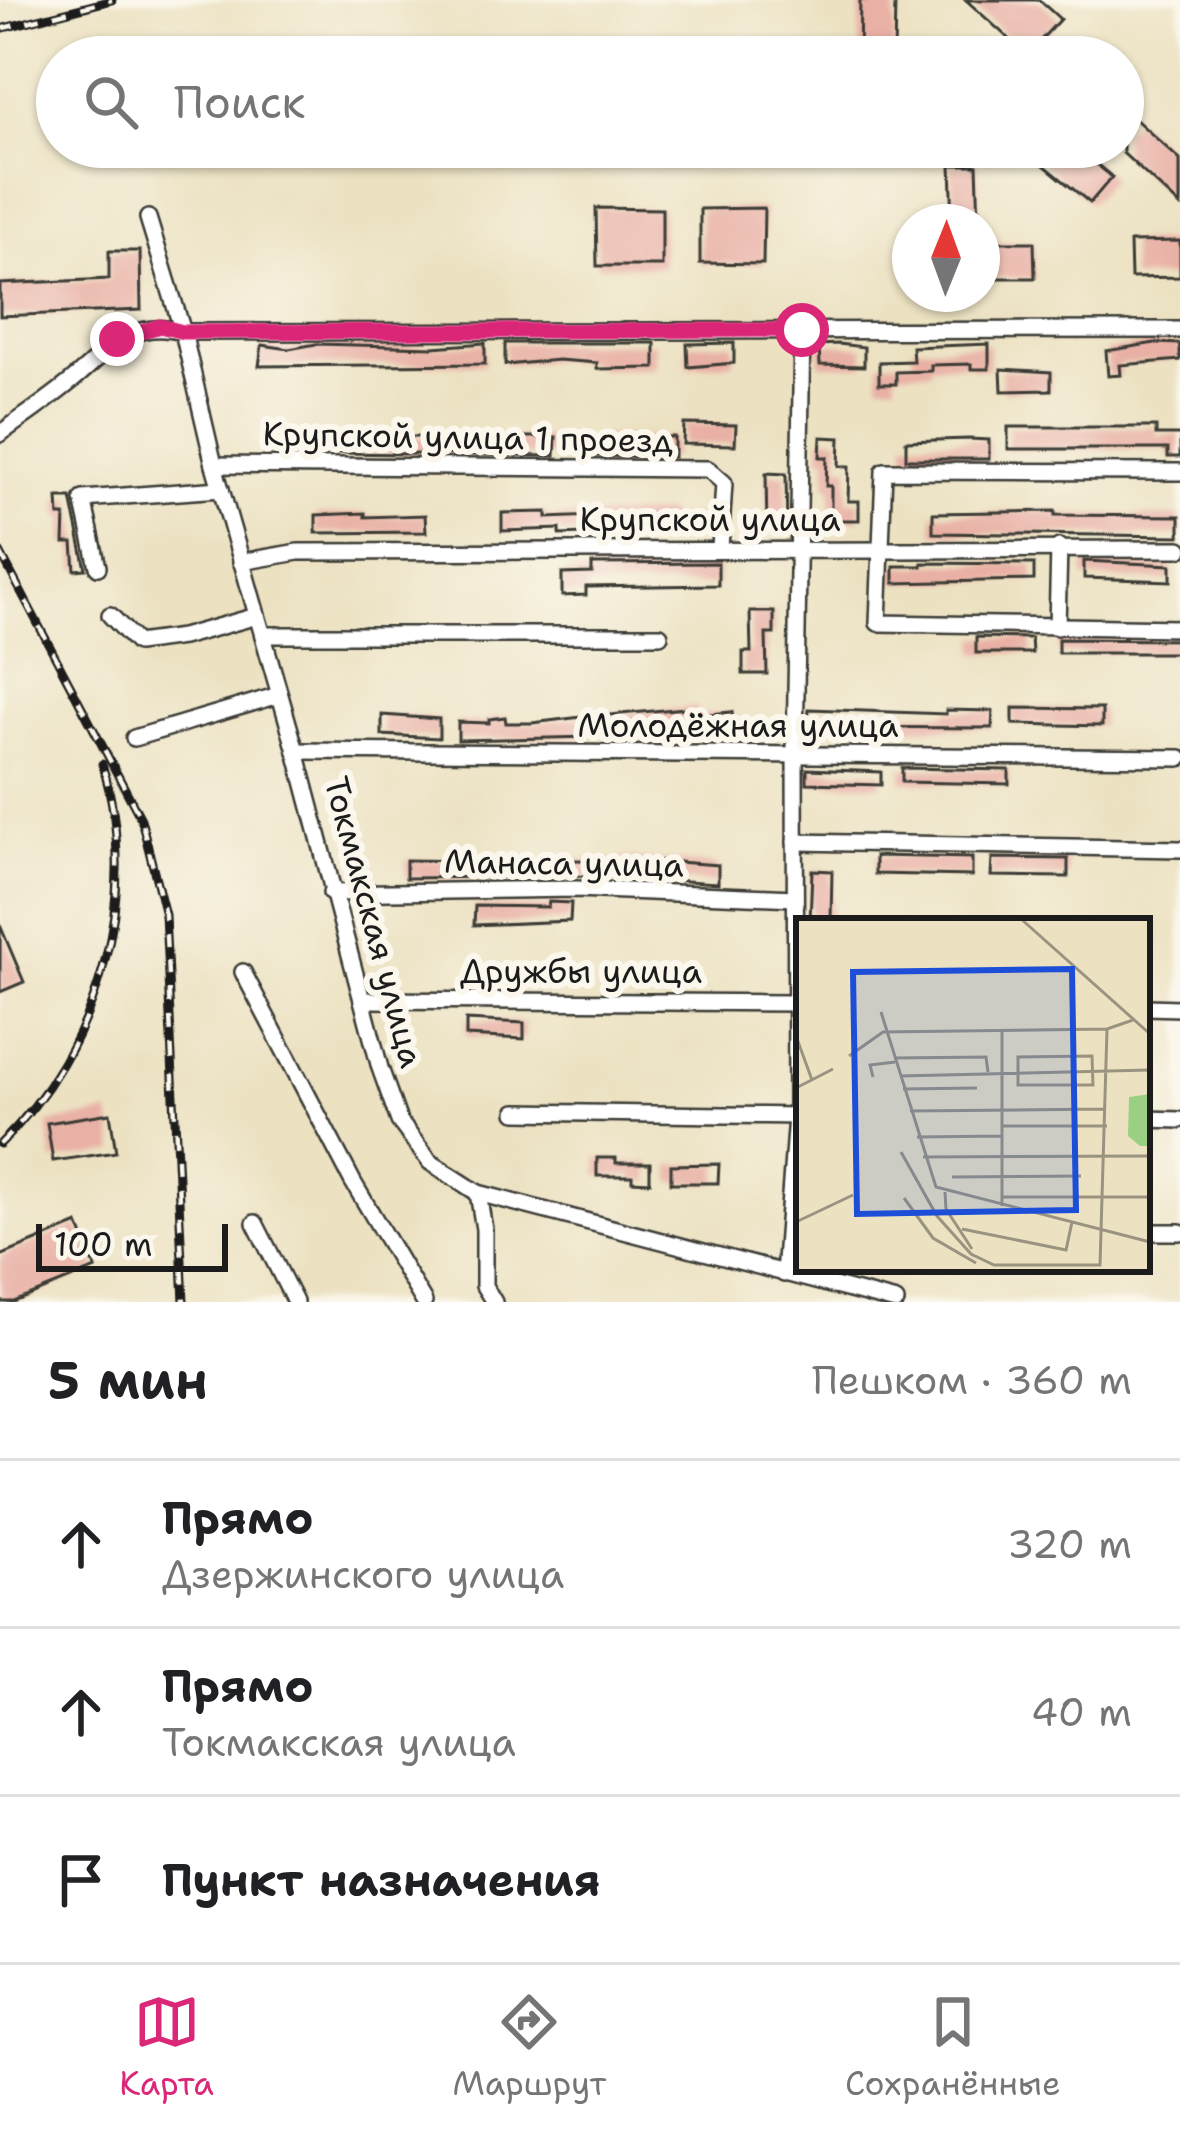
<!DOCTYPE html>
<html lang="ru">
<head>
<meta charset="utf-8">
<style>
  body { margin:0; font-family:"Shantell Sans",sans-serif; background:#f2f2f2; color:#202124 }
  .compass { position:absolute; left:892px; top:204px; width:108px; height:108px; border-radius:50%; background:#fff; box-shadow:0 3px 9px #0004; rotate:1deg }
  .scale { position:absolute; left:36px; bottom:30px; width:192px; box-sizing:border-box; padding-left:12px; border:6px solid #1c1c1c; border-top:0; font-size:33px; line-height:42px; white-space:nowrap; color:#1c1c1c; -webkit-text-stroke:9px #fbf7ec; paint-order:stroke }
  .stop { position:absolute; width:36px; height:36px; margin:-27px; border:9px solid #db2777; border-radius:50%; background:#fff }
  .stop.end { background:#db2777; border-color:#fff; box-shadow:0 3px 12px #0008 }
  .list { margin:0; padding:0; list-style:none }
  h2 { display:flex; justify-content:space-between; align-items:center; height:156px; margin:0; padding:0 48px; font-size:51px }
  h2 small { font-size:39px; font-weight:400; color:#757577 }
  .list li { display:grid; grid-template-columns:78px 1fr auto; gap:36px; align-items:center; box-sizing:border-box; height:168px; padding:0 48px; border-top:3px solid #e0e0e0 }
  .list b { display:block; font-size:45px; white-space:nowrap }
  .list p { margin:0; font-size:39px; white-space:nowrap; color:#757577 }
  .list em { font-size:39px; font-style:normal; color:#757577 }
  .icon { flex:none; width:66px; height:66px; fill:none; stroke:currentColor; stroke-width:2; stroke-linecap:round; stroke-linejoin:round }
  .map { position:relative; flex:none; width:1180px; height:1302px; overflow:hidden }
  .search { position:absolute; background:#fff; box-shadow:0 3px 9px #0004; left:36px; right:36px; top:36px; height:132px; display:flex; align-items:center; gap:30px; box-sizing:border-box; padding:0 42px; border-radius:66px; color:#757577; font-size:45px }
  .sheet { height:660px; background:#fff }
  nav { display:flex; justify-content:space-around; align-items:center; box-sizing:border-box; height:168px; border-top:3px solid #e0e0e0; background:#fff; font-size:33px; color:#757577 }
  nav a { display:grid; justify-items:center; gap:6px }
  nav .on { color:#db2777 }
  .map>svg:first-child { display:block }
  .building { fill:#e9b0a5 }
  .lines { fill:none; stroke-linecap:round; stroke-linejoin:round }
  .minor-casing { stroke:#3b3a35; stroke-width:20 }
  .minor { stroke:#fff; stroke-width:15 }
  .rail-casing { stroke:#1c1c1c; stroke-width:9 }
  .rail { stroke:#fbf7ec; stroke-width:4.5; stroke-dasharray:14; stroke-linecap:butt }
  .route { stroke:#db2777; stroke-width:15 }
  .labels { text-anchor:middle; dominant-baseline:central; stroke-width:12; stroke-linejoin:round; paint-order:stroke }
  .street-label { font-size:33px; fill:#1c1c1c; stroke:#fbf7ec }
  .inset-road { fill:none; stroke:#999380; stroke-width:3 }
  .view { fill:#1d4ed8; fill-opacity:0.15; stroke:#1d4ed8; stroke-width:6 }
  .inset-edge { fill:none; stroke:#1c1c1c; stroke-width:6 }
</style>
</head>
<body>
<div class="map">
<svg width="1180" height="1302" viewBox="0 0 1180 1302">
  <rect width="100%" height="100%" fill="#fbf7ec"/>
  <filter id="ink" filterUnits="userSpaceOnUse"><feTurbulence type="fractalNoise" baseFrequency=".00833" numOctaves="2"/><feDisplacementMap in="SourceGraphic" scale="24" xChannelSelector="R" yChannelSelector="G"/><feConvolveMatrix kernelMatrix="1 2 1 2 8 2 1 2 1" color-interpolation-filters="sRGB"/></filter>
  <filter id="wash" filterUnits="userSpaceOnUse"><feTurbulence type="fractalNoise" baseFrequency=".004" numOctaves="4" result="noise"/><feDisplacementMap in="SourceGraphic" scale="48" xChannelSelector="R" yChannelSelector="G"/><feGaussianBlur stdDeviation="2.7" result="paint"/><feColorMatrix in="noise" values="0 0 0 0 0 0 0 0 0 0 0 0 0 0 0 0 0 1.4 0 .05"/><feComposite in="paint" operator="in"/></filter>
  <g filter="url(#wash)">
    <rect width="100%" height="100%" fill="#ece2c2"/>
    <g id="blocks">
      <g class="building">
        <path d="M860,0H895L894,57H859Z"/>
        <path d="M966,0H1039L1060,19L1027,55Z"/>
        <path d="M1135,119L1180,160V206L1123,153V133Z"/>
        <path d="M1022,147H1076L1112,177L1090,203Z"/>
        <path d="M951,165H977L979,222H953Z"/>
        <path d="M596,208L662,209V266H597Z"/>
        <path d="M764,208L763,264L700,263V209Z"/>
        <path d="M1180,241V277L1131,278L1130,242Z"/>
        <path d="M982,242H1034L1035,278H982Z"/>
        <path d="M109,251H140L141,310L0,316V284L109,279Z"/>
        <path d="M485,343V364L259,366L262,345L289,349L316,344L433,347Z"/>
        <path d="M505,343H655V368L597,369V363L558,360L505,365Z"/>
        <path d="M734,343V363L688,367L687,344Z"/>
        <path d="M1155,343L1180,344V360L1120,365L1121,375L1108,376L1106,351Z"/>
        <path d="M838,344L864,347V366L820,365L819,345Z"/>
        <path d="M989,344V369H971V364L931,365V371L896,372V384H879V362L913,361L912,347Z"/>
        <path d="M1001,369L1051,372V390L1002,391Z"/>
        <path d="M684,424L736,425L735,445L683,444Z"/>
        <path d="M1008,427H1156V435H1180V457H1168V449H1008Z"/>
        <path d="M264,432L354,437H556L555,456L264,452Z"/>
        <path d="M596,436L674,437V457L595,456Z"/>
        <path d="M821,437L840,438L839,466H849L848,501H859V520H831V486H826L827,457H820Z"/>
        <path d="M969,439L989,440V459H906V441Z"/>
        <path d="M766,473L786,474L787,531H767Z"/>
        <path d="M58,498H71L86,569L75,570L73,543H64L65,516H59Z"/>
        <path d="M1055,511V515L1180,516V536L933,533V513Z"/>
        <path d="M547,512V518L669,513L670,518L699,516L700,534H683V530L560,535V529L502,531V513Z"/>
        <path d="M365,513V517L425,515L426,532L316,533V515Z"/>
        <path d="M1084,561L1171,565V581L1084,578Z"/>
        <path d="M718,563V585L586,587V595L562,596V574L592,573V564Z"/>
        <path d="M922,563L1034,564V580L894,583V566H922Z"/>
        <path d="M750,612H774V634H766L767,674H743V652H751Z"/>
        <path d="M976,637L1031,638L1032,653H976Z"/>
        <path d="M1058,639L1180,640V653H1058Z"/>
        <path d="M697,707L698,715L732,712L734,733L710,735V729L611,735L609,715Z"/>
        <path d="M1013,708L1102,709V726L1013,724Z"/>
        <path d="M809,709L946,714V710L993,711L992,728L807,727Z"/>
        <path d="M382,715L439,719V738L382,735Z"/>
        <path d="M590,716L592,737L458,740V722L489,723V719L505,717L506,723H532Z"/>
        <path d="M902,768L1009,770V784L902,782Z"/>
        <path d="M807,769L881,772V785L807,783Z"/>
        <path d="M875,856L972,858V876L875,874Z"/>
        <path d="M482,858L621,861L622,858L718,865V883L604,876L406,878V860L482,861Z"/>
        <path d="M992,858L1068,859V877L991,876Z"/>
        <path d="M812,870L832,871L831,921H810Z"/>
        <path d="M549,902L571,903L570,921L474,925L475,906L548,907Z"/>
        <path d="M0,925L24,982L0,992Z"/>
        <path d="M466,1020L524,1023V1039L466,1036Z"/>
        <path d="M110,1113L116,1152L53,1161L47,1123Z"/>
        <path d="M597,1158H616V1163H650V1182L632,1181V1176H597Z"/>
        <path d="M719,1164L718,1183H671V1165Z"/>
        <path d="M78,1224L96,1269L14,1302H0V1256Z"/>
      </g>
    </g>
  </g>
  <g filter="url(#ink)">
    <use href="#blocks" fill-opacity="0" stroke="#3b3a35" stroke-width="3"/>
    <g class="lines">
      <g class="minor-casing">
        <g id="minor">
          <path d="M148,218L183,332L214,465L296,751L380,1068L399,1121L430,1162L478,1193L896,1302"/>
          <path d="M0,434C23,417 47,401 69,383C108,352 128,318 183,332L1180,330"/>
          <path d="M214,465L708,469L724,483L720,548"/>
          <path d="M1180,472L884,471L878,623L1180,628"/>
          <path d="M241,562L298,552L1180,549"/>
          <path d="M98,567L83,499L221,489"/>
          <path d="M110,615L137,643L182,637L257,616"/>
          <path d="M1057,627L1059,547"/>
          <path d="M263,635H660"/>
          <path d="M134,738L279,695"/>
          <path d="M296,751L1180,758"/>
          <path d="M795,842L1180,849"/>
          <path d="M331,893L576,889L795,898"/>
          <path d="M243,972L353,1182L424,1302"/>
          <path d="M362,1000L799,1003"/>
          <path d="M1147,1007L1180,1008"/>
          <path d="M516,1112L799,1116"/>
          <path d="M1147,1119L1180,1120"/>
          <path d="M478,1193L484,1229V1286L494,1302"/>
          <path d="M255,1223L295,1302"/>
          <path d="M1147,1232H1180"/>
          <path d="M784,1274L796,1116L795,752L802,330"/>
        </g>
      </g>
      <use href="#minor" class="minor"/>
      <g class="rail-casing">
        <g id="rail">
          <path d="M0,29L112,0"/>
          <path d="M0,552L141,819L165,915L184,1302"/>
          <path d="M0,1144C98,1049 143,895 102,764"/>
        </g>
      </g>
      <use href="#rail" class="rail"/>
    </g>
  </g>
  <g class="lines" filter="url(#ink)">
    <path class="route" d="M117,339L160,326L183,332L802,330"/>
  </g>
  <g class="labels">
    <g class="street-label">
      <text transform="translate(468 437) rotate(1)">Крупской улица 1 проезд</text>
      <text x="710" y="519">Крупской улица</text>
      <text x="738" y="725">Молодёжная улица</text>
      <text transform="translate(564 863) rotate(1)">Манаса улица</text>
      <text transform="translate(374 922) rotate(75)">Токмакская улица</text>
      <text x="581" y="971">Дружбы улица</text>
    </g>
  </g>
  <g transform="translate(796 918)">
    <rect width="354" height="354" fill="#ece2c2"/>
    <path d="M354,176V228H344L332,218L333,179Z" fill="#9ad081"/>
    <path class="inset-road" d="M224,0L354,116M85,94L140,269L354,324M0,118L16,162M53,138L87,114L311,111L337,102M296,138L297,167H222V139ZM98,140L190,139L192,154M104,158L354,152M77,159L74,147L99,144M0,170L37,151M107,171L181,170M114,193L310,191M207,208H311M121,219L207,218M105,234L141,298L175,336L198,347H304L311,111M127,239L354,238M156,259L285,258M149,274L150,291L176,331M207,279H354M108,280L137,320L180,345M206,288V113M0,304L57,277M166,311L270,332L276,304"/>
    <path class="view" d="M276,51L280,292L61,296L57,54Z"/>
    <rect width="354" height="354" class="inset-edge"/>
  </g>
</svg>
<svg class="compass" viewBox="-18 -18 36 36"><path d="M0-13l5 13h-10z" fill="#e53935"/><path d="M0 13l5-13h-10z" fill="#757577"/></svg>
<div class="scale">100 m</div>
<div class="stop" style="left:802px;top:330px"></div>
<div class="stop end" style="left:117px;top:339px"></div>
<div class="search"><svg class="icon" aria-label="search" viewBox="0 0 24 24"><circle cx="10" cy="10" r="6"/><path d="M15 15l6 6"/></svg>Поиск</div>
</div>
<section class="sheet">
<h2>5 мин<small>Пешком · 360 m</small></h2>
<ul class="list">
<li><svg class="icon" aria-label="ahead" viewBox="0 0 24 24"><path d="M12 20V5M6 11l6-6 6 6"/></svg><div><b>Прямо</b><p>Дзержинского улица</p></div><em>320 m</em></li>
<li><svg class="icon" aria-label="ahead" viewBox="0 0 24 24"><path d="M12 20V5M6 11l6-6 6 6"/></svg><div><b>Прямо</b><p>Токмакская улица</p></div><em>40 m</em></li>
<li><svg class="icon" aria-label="arrive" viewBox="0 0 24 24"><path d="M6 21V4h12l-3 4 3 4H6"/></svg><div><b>Пункт назначения</b></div></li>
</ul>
</section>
<nav>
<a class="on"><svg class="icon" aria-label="map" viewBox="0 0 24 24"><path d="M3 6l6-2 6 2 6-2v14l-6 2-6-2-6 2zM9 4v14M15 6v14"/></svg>Карта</a>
<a><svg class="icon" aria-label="directions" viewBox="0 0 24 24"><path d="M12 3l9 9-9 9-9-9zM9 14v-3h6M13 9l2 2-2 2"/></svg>Маршрут</a>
<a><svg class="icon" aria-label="saved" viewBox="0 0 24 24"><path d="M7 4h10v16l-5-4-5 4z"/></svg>Сохранённые</a>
</nav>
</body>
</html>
